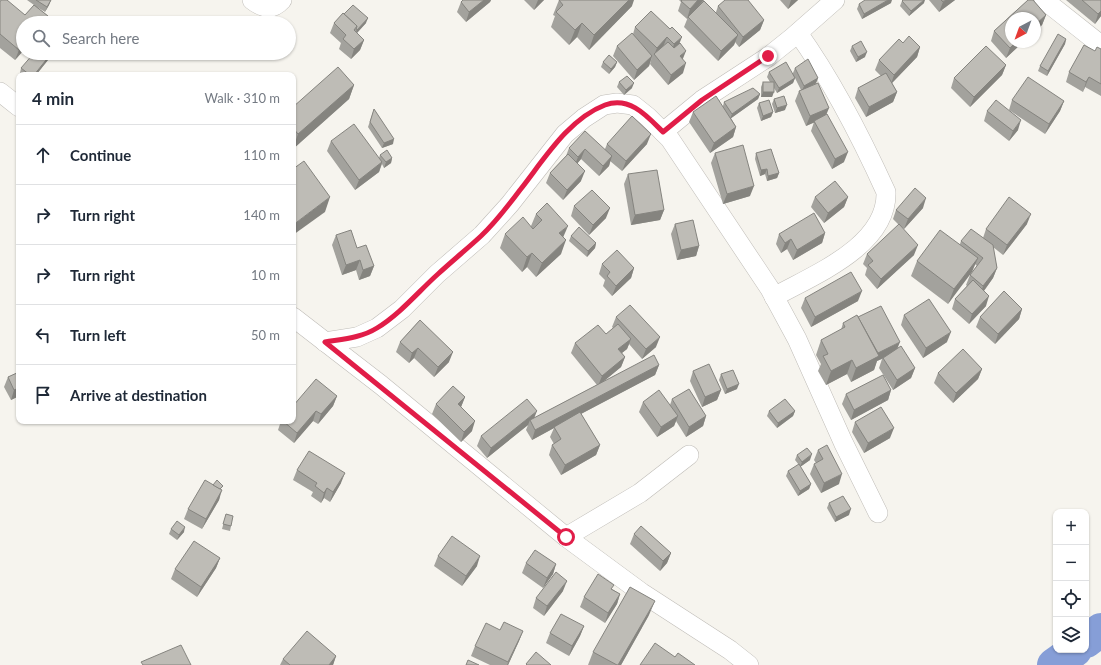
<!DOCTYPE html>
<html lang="en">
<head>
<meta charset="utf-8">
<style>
  body { margin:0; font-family:Lato,sans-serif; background:#f6f6f7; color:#1f2937 }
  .controls { position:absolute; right:12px; bottom:12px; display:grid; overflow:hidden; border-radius:8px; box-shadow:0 1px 3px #0004 }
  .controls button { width:36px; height:36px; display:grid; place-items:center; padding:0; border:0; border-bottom:1px solid #e0e1e3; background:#fff; color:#1f2937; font:20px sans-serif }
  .compass { position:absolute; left:1005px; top:12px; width:36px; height:36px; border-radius:50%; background:#fff; box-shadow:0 1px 3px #0004; rotate:221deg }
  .stop { position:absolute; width:12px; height:12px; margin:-9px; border:3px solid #e11d48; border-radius:50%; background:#fff }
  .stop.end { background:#e11d48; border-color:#fff; box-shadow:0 1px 4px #0008 }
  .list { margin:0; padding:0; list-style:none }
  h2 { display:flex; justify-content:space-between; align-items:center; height:52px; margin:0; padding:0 16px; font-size:17px }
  h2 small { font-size:13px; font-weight:400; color:#747a83 }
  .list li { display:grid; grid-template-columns:26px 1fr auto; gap:12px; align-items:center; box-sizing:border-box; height:60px; padding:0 16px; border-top:1px solid #e0e1e3 }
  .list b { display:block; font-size:15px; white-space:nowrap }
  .list em { font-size:13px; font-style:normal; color:#747a83 }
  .icon { flex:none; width:22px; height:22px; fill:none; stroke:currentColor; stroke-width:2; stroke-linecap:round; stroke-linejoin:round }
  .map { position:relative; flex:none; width:1101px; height:665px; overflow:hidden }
  .search { position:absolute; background:#fff; box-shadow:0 1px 3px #0004; left:16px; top:16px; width:280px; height:44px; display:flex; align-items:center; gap:10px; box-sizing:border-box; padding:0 14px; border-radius:22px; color:#747a83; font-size:15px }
  .panel { position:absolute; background:#fff; box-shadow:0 1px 3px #0004; left:16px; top:72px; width:280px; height:352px; border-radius:8px }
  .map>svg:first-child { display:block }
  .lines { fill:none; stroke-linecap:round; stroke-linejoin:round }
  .river { stroke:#869ed7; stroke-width:34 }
  .minor-casing { stroke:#bfbcb7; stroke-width:20 }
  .minor { stroke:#fff; stroke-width:19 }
  .wall { fill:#a3a29d }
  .shaded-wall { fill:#85847f }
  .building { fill:#bebcb6; stroke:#85847f }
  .route { stroke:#e11d48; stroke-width:5 }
</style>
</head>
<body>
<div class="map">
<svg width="1101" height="665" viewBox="0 0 1101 665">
  <rect width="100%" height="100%" fill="#f6f4ee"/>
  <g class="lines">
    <g class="river">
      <path d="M1086,641L1101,630"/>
      <path d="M1054,665L1075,650"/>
    </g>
    <g class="minor-casing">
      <g id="minor">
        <path d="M252,0C262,8 272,11 282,0"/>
        <path d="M1044,0L1101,45"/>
        <path d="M0,92L19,107"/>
        <path d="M663,132L702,100L768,57L793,37L835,0"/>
        <path d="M774,297C813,275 888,246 886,192C861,137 833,82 798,33"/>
        <path d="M293,317L381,385L566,537L642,593L730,650L749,665"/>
        <path d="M325,342L357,337L377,328L402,309L437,274L482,235L510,204L565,134L584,118L604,105L617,103L633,105L648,117L670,139L770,289L797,339L843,442L878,513"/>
        <path d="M566,537L640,493L689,455"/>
      </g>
    </g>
    <use href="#minor" class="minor"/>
  </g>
  <g class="wall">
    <path d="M27,0H51L49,5L45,12L37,7L48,16L45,23H23V51L15,60L0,48V2L25,15L34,5Z"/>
    <path d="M463,0H491L490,2L466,22L457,12L461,2Z"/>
    <path d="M524,0H544L534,10Z"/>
    <path d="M559,0L632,6L589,50L577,37L569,45L551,27L555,16L553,15Z"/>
    <path d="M679,0H704L690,15L716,12L718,6L764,20L760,30L739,47L735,42L734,45L718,61L684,27L688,17L687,19L678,11L681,2Z"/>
    <path d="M780,0H798L788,9Z"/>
    <path d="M929,0H955L939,12Z"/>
    <path d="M1028,0H1033L1046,15L1042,25L1035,31V18H1011V42H1023L1006,58L991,41L994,31Z"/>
    <path d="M1066,0H1101V16L1095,24Z"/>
    <path d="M902,1L924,3L909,16L900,6Z"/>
    <path d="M891,3L862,19L857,9L859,4Z"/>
    <path d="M651,11L680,43L683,59V73L668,85L650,64L652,56L649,66L634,80L613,56L617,46L633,34L635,27Z"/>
    <path d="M344,14L366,23L357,33L364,40L360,50L351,59L339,49L341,43L330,33L334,23Z"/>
    <path d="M1066,39L1065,44L1047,76L1038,71L1040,66Z"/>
    <path d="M903,43L920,47L917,57L892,83L897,92L893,102L866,117L855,98L858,88L881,76L875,70L879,60Z"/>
    <path d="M852,46L865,57L856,62L850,51Z"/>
    <path d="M1101,49V96L1085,87L1083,92L1066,82L1069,72L1095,51Z"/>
    <path d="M48,60L36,75H22L20,73L21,68Z"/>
    <path d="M603,62H617L615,67L609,74L601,67Z"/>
    <path d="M1006,65L1002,75L970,107L951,88L954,78Z"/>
    <path d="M795,68L818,78L816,83L826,115L844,162L832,169L811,131L814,122L806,126L795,101L799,91L801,90L795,78L793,83L777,93L774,88L772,97H761V87L763,82H770L767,77L769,72L793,73Z"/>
    <path d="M619,82L632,88L624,95L617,87Z"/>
    <path d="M354,85L349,99L293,149V107Z"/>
    <path d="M760,94L758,99L731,118L736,127L733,137L710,153L689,122L693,112L723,106L724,102Z"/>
    <path d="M774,99L785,110L775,113L772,104Z"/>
    <path d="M1012,100L1064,101L1060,111L1045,134L1009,110Z"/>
    <path d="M759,103L773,112L771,117L761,121L757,108Z"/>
    <path d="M374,109L393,144L382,148L368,127Z"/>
    <path d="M987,111L1018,130L1009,141L984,121Z"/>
    <path d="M331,141L379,158L380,155L392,158L391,163L384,168L382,164L379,172L355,190L327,151Z"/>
    <path d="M607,144H647L622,171L610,161L609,166L599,176L581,159L577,164L581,181L563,200L546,183L550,173L566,156L569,148L605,149Z"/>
    <path d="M715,153L750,196L723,204L711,163Z"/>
    <path d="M756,153L779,173L777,178L767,181L765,174L760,176L755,159Z"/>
    <path d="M628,174L664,210L660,220L631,225L624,184Z"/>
    <path d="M815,197H848L844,207L824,223L811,207Z"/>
    <path d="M574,206L606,218L589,235L571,216Z"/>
    <path d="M923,208L904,229L900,226L914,255L877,289L865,275L867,268L863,264L867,254L899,225L893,219L896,210Z"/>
    <path d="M536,214L563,237L561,254L536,277L527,267L522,272L500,248L505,234L531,226Z"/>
    <path d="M675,224L699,246L696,256L677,260L671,234Z"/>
    <path d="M1027,224L1003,255L993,247L997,268L993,278L984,291L986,306L969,324L952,309L955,299L967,286L966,285L970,275L977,266L975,264L948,304L911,276L917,261L960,244L961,241L983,238L986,229Z"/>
    <path d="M825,233L822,243L793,260L787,249L781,253L776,244L779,234Z"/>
    <path d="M336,235L357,248L374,266L370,276L359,280L356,270L342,275L332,245Z"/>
    <path d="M571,236L596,243L595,248L587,257L569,241Z"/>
    <path d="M602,264L634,268L631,278L612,296L603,286L605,280L599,274Z"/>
    <path d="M805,298L858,301L811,327L801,308Z"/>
    <path d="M1022,309L1019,319L995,344L976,327L980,317Z"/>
    <path d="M904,315L947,342L923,358L901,325Z"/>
    <path d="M616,317L656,347L642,359L629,344L627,349L622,353L625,357L621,367L604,381L659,365L655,375L581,414L600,445L596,455L561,475L549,455L552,445L554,444L550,437L554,428L532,440L526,430L528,425L487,458L477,446L481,436L534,418L597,385L571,353L575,343L606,334L613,328L612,327Z"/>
    <path d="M858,317L897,349L915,368L911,378L893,390L879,368L882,359L877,361L874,370L851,382L847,374L826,385L818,371L821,364L816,355L821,340L841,330L843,323Z"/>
    <path d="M420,320L449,362L434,377L414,358L409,363L396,352L400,342Z"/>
    <path d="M982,369L978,379L953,403L934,383L938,373Z"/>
    <path d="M693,371L721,390L717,400L702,407L690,381Z"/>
    <path d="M19,372V396L11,400L4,387L8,377Z"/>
    <path d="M721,374L737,389L725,394L719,380Z"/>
    <path d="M891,390L888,400L851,420L842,404L846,394Z"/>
    <path d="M337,396L333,406L318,424L313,421L294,443L278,430L281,421H293Z"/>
    <path d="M465,397L461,407L472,431L461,442L432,414L436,404Z"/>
    <path d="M672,399L706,416L703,426L686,437L676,421L674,426L657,437L639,412L643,402L670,405Z"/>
    <path d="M769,411H795L793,416L777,428L767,416Z"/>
    <path d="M855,422L890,438L864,453L852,432Z"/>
    <path d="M818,450L839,484L821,493L810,474L814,464L816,463L814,460Z"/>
    <path d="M797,455L810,460L800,467L811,484L809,489L798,496L786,476L788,471L799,465L795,460Z"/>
    <path d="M297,470L341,483L330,502L324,498L321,503L311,496L313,492L293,480Z"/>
    <path d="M221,489L219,500L202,529L184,519L188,509Z"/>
    <path d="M829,503L849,515L835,522L827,508Z"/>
    <path d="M226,514L231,526L230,531L222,529Z"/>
    <path d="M171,529L184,532L177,540L169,534Z"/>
    <path d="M634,534L671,553L667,563L660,571L630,544Z"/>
    <path d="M438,556L477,566L462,586L434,566Z"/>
    <path d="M220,558L216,568L197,597L171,579L175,569Z"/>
    <path d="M526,563L556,564L553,574L543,588L522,573Z"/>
    <path d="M612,589L620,594L617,604L605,623L580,607L584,597Z"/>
    <path d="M563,591L544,616L533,608L536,598Z"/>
    <path d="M649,615L621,665H588L593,652Z"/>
    <path d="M584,626L580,636L569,656L546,643L550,633Z"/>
    <path d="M500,630L523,631L519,641L508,665H490L471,656L475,646Z"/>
    <path d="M336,656L333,665H280L283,659Z"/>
  </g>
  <g class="shaded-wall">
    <path d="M51,0L49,5L45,12L47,7Z"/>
    <path d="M484,0H491L490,2L466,22L469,12Z"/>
    <path d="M538,0H544L534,10Z"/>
    <path d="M629,0H634L632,6L589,50L594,35Z"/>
    <path d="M698,0H704L687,19L690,9Z"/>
    <path d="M791,0H798L788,9Z"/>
    <path d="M888,0H892L891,3L862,19L864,14Z"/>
    <path d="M924,0H925L924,3L909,16L911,11Z"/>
    <path d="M946,0H955L939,12L943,2Z"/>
    <path d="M1101,11V16L1095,24L1098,14Z"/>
    <path d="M1046,15L1042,25L1035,31V25Z"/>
    <path d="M48,16L45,23H42Z"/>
    <path d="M368,18L366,23L355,35L357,30Z"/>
    <path d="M764,20L760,30L739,47L743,37Z"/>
    <path d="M582,23L577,37L569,45L575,30Z"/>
    <path d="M738,35L734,45L718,61L721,51Z"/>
    <path d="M667,37L663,47L654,55L657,48Z"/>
    <path d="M682,37L678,47L671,54L674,44Z"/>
    <path d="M1066,39L1065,44L1047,76L1048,71Z"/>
    <path d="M364,40L360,50L351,59L354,49Z"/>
    <path d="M1016,42H1023L1006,58L1010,48Z"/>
    <path d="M23,45V51L15,60L19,50Z"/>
    <path d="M920,47L917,57L891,84L894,75Z"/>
    <path d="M686,51L682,61L680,56Z"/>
    <path d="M867,52L865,57L856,62L858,57Z"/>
    <path d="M50,55L48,60L36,75H34Z"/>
    <path d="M652,56L649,66L634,80L637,70Z"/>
    <path d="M617,62L615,67L609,74L611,69Z"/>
    <path d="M686,63L683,73L668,85L671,75Z"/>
    <path d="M1006,65L1002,75L970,107L974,97Z"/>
    <path d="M1089,77L1083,92L1086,82Z"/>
    <path d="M795,78L793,83L777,93L779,88Z"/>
    <path d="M818,78L816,83L802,91L804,86Z"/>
    <path d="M634,83L632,88L624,95L626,90Z"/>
    <path d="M354,85L349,99L293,149L298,134Z"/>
    <path d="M763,92H774L772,97H761Z"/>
    <path d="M897,92L893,102L866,117L869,107Z"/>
    <path d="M760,94L758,99L730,119L732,114Z"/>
    <path d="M1064,101L1060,111L1045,134L1049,124Z"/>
    <path d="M787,105L785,110L775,113L777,108Z"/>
    <path d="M829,108L825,118L806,126L810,116Z"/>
    <path d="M773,112L771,117L761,121L763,116Z"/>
    <path d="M1021,120L1018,130L1009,141L1013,131Z"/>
    <path d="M736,127L733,137L710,153L714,143Z"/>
    <path d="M651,134L647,144L622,171L626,161Z"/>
    <path d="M394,139L393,144L382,148L384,143Z"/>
    <path d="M585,149L581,159L574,167L578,157Z"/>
    <path d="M848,152L844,162L832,169L835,159Z"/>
    <path d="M612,156L609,166L599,176L603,166Z"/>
    <path d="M392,158L391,163L384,168L386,162Z"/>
    <path d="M382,162L379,172L355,190L359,180Z"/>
    <path d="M767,169L765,174L760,176L761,170Z"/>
    <path d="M585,171L581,181L563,200L567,190Z"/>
    <path d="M779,173L777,178L767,181L768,176Z"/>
    <path d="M754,186L750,196L723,204L727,194Z"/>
    <path d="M330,197L325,212L293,235V225Z"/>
    <path d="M848,197L844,207L824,223L828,213Z"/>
    <path d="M926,198L923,208L904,229L908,219Z"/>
    <path d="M610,208L606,218L589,235L593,225Z"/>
    <path d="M664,210L660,220L631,225L635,215Z"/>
    <path d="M1031,214L1027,224L1003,255L1007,245Z"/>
    <path d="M568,226L562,240L559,233Z"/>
    <path d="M825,233L822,243L793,260L797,250Z"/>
    <path d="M791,239L787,249L781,253L785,243Z"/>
    <path d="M566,240L561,254L536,277L542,263Z"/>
    <path d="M596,243L595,248L587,257L588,251Z"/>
    <path d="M918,245L914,255L877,289L881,279Z"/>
    <path d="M699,246L696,256L677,260L681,250Z"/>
    <path d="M532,253L527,267L522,272L527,257Z"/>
    <path d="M978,258L972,272L948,304L954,289Z"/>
    <path d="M360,260L356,270L342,275L346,265Z"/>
    <path d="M374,266L370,276L359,280L363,270Z"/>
    <path d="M634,268L631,278L612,296L616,286Z"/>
    <path d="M997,268L993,278L980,296L983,286Z"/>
    <path d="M862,291L858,301L811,327L815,317Z"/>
    <path d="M989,296L986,306L969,324L972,314Z"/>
    <path d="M1022,309L1019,319L995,344L998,334Z"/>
    <path d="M951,332L947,342L923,358L926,348Z"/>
    <path d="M660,337L656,347L642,359L646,349Z"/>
    <path d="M631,339L627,349L614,359L618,349Z"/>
    <path d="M900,342L896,352L877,361L874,370L851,382L856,368L876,354Z"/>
    <path d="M418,348L414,358L409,363L412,353Z"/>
    <path d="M453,352L449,362L434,377L438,367Z"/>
    <path d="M625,357L621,367L598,386L602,376Z"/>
    <path d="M852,360L847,374L826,385L831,371Z"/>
    <path d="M659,365L655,375L554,428V427V428L532,440L535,430Z"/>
    <path d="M915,368L911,378L893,390L897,380Z"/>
    <path d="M982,369L978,379L953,403L956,393Z"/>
    <path d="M739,384L737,389L725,394L727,389Z"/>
    <path d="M19,388V396L11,400L14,390Z"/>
    <path d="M721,390L717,400L702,407L705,397Z"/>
    <path d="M891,390L888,400L851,420L854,410Z"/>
    <path d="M337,396L333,406L318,424L321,414Z"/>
    <path d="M465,397L461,407L458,404Z"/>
    <path d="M316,411L313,421L294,443L297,433Z"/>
    <path d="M537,411L533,421L530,420L528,425L487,458L491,448Z"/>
    <path d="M795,411L793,416L777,428L778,423Z"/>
    <path d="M678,416L674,426L657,437L661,427Z"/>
    <path d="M706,416L703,426L686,437L689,427Z"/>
    <path d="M475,421L472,431L461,442L464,432Z"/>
    <path d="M894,428L890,438L864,453L868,443Z"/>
    <path d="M600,445L596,455L561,475L565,465Z"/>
    <path d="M812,454L810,460L800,467L802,462Z"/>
    <path d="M345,473L341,483L330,502L333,492Z"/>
    <path d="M842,474L839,484L821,493L824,483Z"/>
    <path d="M811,484L809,489L798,496L800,491Z"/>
    <path d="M327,488L324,498L321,503L324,493Z"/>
    <path d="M222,490L219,500L202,529L206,519Z"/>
    <path d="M851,509L849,515L835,522L836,517Z"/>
    <path d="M185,527L184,532L177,540L179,535Z"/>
    <path d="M671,553L667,563L660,571L663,561Z"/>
    <path d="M480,556L477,566L462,586L466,576Z"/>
    <path d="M220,558L216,568L197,597L201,587Z"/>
    <path d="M556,564L553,574L543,588L547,578Z"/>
    <path d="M567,581L563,591L544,616L547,606Z"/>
    <path d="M620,594L617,604L605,623L608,613Z"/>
    <path d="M655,601L649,615L621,665H618Z"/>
    <path d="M584,626L580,636L569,656L572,646Z"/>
    <path d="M523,631L519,641L508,665H507Z"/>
    <path d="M336,656L333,665H329Z"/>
  </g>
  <g class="building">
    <path d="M1,0H7L25,15L34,5L48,16L42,23H23V45L19,50L0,34V2Z"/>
    <path d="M36,0H51L47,7Z"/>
    <path d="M463,0H484L469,12L461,2Z"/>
    <path d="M559,0H629L594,35L582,23L575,30L556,12L563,5Z"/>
    <path d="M682,0H698L690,9L681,1Z"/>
    <path d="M725,0H748L764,20L743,37L718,6Z"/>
    <path d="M865,0H888L864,14L859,4Z"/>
    <path d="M903,0H924L911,11L902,1Z"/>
    <path d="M941,0H946L943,2Z"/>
    <path d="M1028,0H1033L1046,15L1035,25V18H1011V42H1016L1010,48L994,31Z"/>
    <path d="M1082,0H1101V11L1098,14Z"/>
    <path d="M704,1L738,35L721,51L688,17Z"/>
    <path d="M353,5L368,18L357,30H356L357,26L344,14Z"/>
    <path d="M651,11L670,29L672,27L682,37L674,44L667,37L657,48L635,27Z"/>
    <path d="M343,13L357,26L354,30L364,40L354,49L343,39L346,35L334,23Z"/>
    <path d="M632,33L652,56L637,70L617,46Z"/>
    <path d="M1058,34L1066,39L1048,71L1040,66Z"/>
    <path d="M909,36L920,47L894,75L879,60L899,39L903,43Z"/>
    <path d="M861,41L867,52L858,57L852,46Z"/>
    <path d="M668,42L674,48L680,43L686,51L680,56L686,63L671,75L654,54Z"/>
    <path d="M1084,45L1095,51L1097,47L1101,49V84L1089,77L1086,82L1069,72Z"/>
    <path d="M986,46L1006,65L974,97L954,78Z"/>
    <path d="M34,53H47L50,55L34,75H30L21,68Z"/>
    <path d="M609,55L617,62L611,69L603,62Z"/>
    <path d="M808,59L818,78L804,86L795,68Z"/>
    <path d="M786,62L795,78L779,88L769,72Z"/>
    <path d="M338,67L354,85L298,134L293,128V107Z"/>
    <path d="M886,73L897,92L869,107L858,88Z"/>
    <path d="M627,76L634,83L626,90L619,82Z"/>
    <path d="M1028,77L1064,101L1049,124L1012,100Z"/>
    <path d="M293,80L295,81L293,86Z"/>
    <rect x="763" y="82" width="11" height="10"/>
    <path d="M818,83L829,108L810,116L799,91Z"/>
    <path d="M753,88L760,94L732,114L724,102Z"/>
    <path d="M716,96L736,127L714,143L693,112Z"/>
    <path d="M784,96L787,105L777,108L774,99Z"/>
    <path d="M769,100L773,112L763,116L759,103Z"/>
    <path d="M996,100L1021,120L1013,131L987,111Z"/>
    <path d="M374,109L394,139L384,143L370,122Z"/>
    <path d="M827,114L848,152L835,159L814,121Z"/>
    <path d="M632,116L651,134L626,161L607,144Z"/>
    <path d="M354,124L382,162L359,180L331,141Z"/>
    <path d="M585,131L612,156L603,166L585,149L578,157L569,148Z"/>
    <path d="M743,145L754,186L727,194L715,153Z"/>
    <path d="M771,149L779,173L768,176L767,169L761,170L756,153Z"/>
    <path d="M387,150L392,158L386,162L380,155Z"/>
    <path d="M568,154L585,171L567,190L550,173Z"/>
    <path d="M304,161L330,197L293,225V169Z"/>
    <path d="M657,170L664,210L635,215L628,174Z"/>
    <path d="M835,181L848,197L828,213L815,197Z"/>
    <path d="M915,188L926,198L908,219L896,210Z"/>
    <path d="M592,190L610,208L593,225L574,206Z"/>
    <path d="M1009,197L1031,214L1007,245L986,229Z"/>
    <path d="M547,203L568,226L559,233L566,240L542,263L532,253L527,257L505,234L523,217L533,229L542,220L536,214Z"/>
    <path d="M814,213L825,233L797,250L791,239L785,243L779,234Z"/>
    <path d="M693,220L699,246L681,250L675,224Z"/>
    <path d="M899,224L918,245L881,279L868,265L873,261L867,254Z"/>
    <path d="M579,227L596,243L588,251L571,236Z"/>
    <path d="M971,229L993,245L997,268L983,286L970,275L983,258L961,241Z"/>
    <path d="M351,230L357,248L366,245L374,266L363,270L360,260L346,265L336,235Z"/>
    <path d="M940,230L978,258L954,289L917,261Z"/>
    <path d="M617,250L634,268L616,286L607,276L610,272L602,264Z"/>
    <path d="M851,272L862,291L815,317L805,298Z"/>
    <path d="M973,280L989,296L972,314L955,299Z"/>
    <path d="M1004,291L1022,309L998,334L980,317Z"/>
    <path d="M929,299L951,332L926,348L904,315Z"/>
    <path d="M630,305L660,337L646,349L616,317Z"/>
    <path d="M881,306L900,342L878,353L858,317Z"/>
    <path d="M857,315L879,356L856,368L852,360L831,371L823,356L828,354L821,340L845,327L843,323Z"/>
    <path d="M420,320L453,352L438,367L418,348L412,353L400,342Z"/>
    <path d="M618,324L631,339L618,349L625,357L602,376L575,343L598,325L606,334Z"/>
    <path d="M901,346L915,368L897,380L883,358Z"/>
    <path d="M963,349L982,369L956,393L938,373Z"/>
    <path d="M654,355L659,365L535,430L530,420Z"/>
    <path d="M709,364L721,390L705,397L693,371Z"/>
    <path d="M733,370L739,384L727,389L721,374Z"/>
    <path d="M19,372V388L14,390L8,377Z"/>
    <path d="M883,375L891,390L854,410L846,394Z"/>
    <path d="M316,379L337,396L321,414L316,411L297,433L283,421H293V406Z"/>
    <path d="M453,386L465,397L458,404L475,421L464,432L436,404Z"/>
    <path d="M689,389L706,416L689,427L672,399Z"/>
    <path d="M659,390L678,416L661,427L643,402Z"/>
    <path d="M527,399L537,411L491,448L481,436Z"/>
    <path d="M785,399L795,411L778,423L769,411Z"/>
    <path d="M881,407L894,428L868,443L855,422Z"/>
    <path d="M580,412L600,445L565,465L552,445L561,439L554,427Z"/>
    <path d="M827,445L842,474L824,483L814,464L823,459L818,450Z"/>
    <path d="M807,448L812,454L802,462L797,455Z"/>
    <path d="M309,451L345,473L333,492L327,488L324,493L315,486L317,483L297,470Z"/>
    <path d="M799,464L811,484L800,491L788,471Z"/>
    <path d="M205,480L222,490L206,519L188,509Z"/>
    <path d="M217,480L223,486L220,489L213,485Z"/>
    <path d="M843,496L851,509L836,517L829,503Z"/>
    <path d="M226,514L233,516L231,526L223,524Z"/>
    <path d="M177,521L185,527L179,535L171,529Z"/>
    <path d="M641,526L671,553L663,561L634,534Z"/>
    <path d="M452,536L480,556L466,576L438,556Z"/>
    <path d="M194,541L220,558L201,587L175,569Z"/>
    <path d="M535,550L556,564L547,578L526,563Z"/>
    <path d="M556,572L567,581L547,606L536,598Z"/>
    <path d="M598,574L614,585L611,589L620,594L608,613L584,597Z"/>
    <path d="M630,587L655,601L618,665H617L593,652Z"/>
    <path d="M561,614L584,626L572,646L550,633Z"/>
    <path d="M504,622L523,631L508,662L475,646L486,623L500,630Z"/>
    <path d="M307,631L336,656L329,665H290L283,659Z"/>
    <path d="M655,643L675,657L678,653L695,665H640Z"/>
    <path d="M181,645L191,665H143L141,662Z"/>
    <path d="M536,652L551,665H527L526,664Z"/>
    <path d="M468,660L479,665H466Z"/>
  </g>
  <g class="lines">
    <path class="route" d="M566,537L325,342C343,339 361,338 377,328C400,314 418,292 438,274C452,261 467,249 481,236C496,222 508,206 520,190C543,161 568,119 605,105C630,96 647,116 663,132L702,100L768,56"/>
  </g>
</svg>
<div class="controls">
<button>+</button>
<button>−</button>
<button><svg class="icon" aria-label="locate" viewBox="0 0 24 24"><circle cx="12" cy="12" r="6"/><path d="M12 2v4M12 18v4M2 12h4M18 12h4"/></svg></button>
<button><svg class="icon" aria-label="layers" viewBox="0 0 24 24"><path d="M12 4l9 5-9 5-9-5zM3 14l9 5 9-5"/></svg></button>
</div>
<svg class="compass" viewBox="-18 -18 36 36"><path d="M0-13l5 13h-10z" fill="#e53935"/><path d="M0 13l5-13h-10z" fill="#747a83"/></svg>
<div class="stop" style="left:566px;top:537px"></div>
<div class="stop end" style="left:768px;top:56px"></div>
<div class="search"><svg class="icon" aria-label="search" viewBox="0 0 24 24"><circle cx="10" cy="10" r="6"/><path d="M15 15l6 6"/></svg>Search here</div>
<section class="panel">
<h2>4 min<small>Walk · 310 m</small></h2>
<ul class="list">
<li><svg class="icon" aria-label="ahead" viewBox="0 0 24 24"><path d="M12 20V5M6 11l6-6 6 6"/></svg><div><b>Continue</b></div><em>110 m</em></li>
<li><svg class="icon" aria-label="right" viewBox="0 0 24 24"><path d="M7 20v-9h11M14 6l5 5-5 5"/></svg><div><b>Turn right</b></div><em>140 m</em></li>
<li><svg class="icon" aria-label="right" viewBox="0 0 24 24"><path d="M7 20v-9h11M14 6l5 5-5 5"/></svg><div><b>Turn right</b></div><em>10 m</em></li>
<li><svg class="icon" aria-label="left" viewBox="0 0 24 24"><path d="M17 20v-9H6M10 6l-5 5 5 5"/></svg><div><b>Turn left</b></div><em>50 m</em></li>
<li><svg class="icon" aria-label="arrive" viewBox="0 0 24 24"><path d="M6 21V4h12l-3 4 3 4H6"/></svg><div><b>Arrive at destination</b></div></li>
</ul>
</section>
</div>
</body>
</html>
